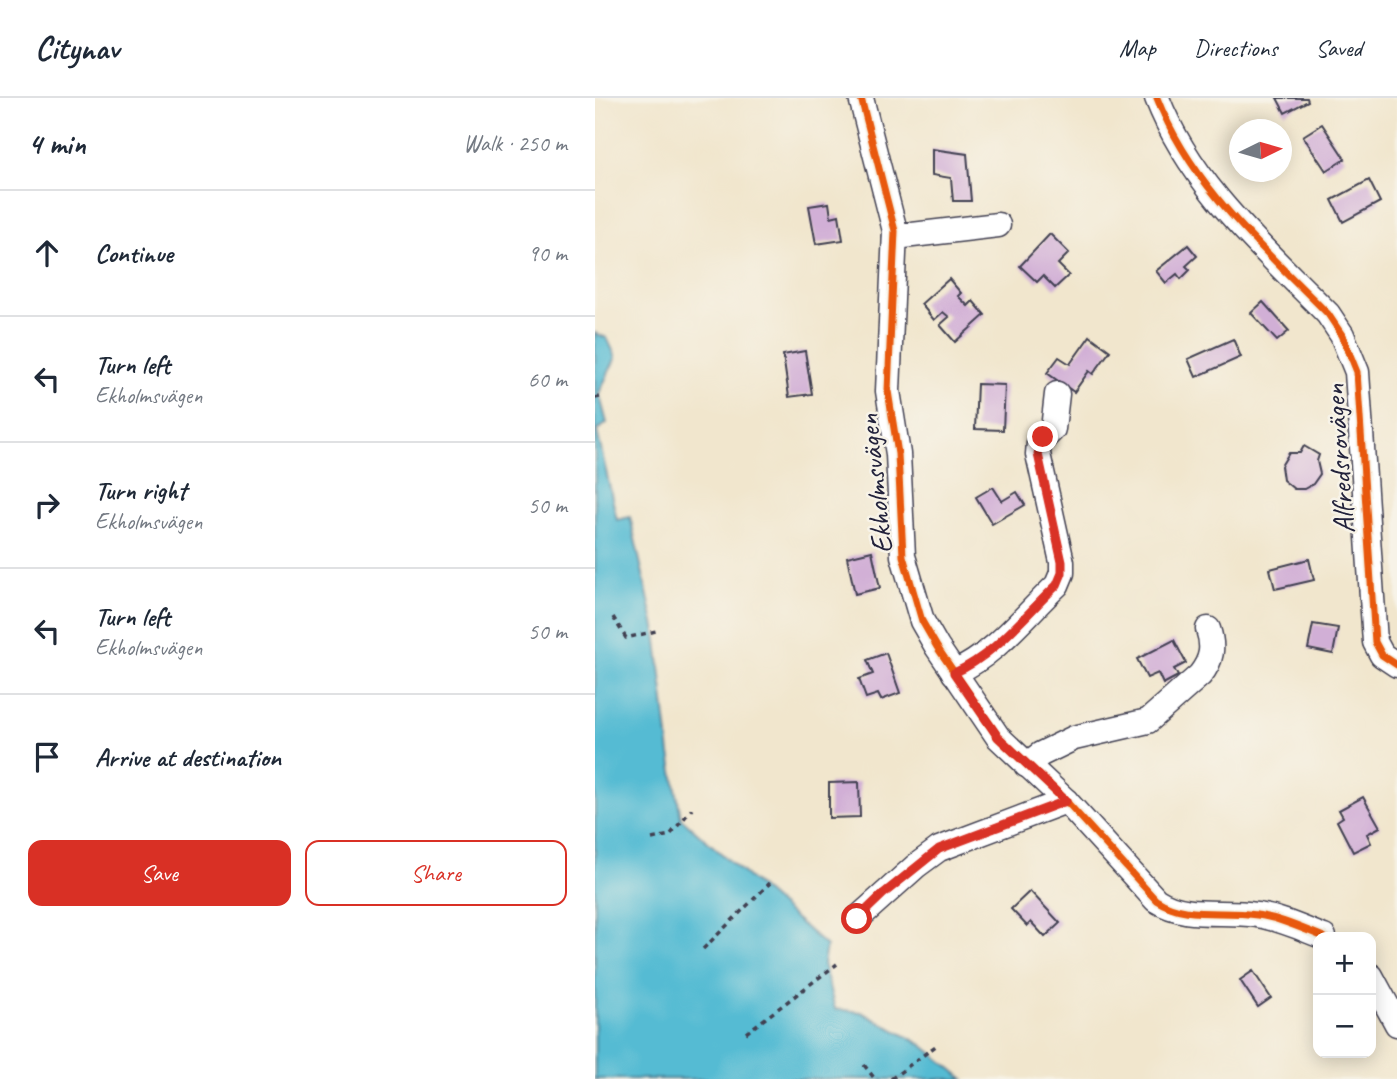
<!DOCTYPE html>
<html lang="en">
<head>
<meta charset="utf-8">
<style>
  body { margin:0; font-family:Caveat,sans-serif; background:#f2f2f3; color:#1f2937 }
  .controls { position:absolute; right:21px; bottom:21px; display:grid; overflow:hidden; border-radius:14px; box-shadow:0 4px 18px #0003 }
  .controls button { width:63px; height:63px; display:grid; place-items:center; padding:0; border:0; border-bottom:2px solid #e0e1e3; background:#fff; color:#1f2937; font:35px sans-serif }
  .compass { position:absolute; left:634px; top:21px; width:63px; height:63px; border-radius:50%; background:#fff; box-shadow:0 4px 18px #0003; rotate:85deg }
  .stop { position:absolute; width:21px; height:21px; margin:-16px; border:5px solid #d93025; border-radius:50%; background:#fff }
  .stop.end { background:#d93025; border-color:#fff; box-shadow:0 2px 7px #0008 }
  .list { margin:0; padding:0; list-style:none }
  h2 { display:flex; justify-content:space-between; align-items:center; height:91px; margin:0; padding:0 28px; font-size:30px }
  h2 small { font-size:23px; font-weight:400; color:#747a83 }
  .list li { display:grid; grid-template-columns:46px 1fr auto; gap:21px; align-items:center; box-sizing:border-box; height:126px; padding:0 28px; border-top:2px solid #e0e1e3 }
  .list b { display:block; font-size:26px; white-space:nowrap }
  .list p { margin:0; font-size:23px; white-space:nowrap; color:#747a83 }
  .list em { font-size:23px; font-style:normal; color:#747a83 }
  .actions { display:flex; gap:14px; padding:21px 28px }
  .actions a { flex:1; padding:16px 0; border:2px solid #d93025; border-radius:14px; text-align:center; font-size:24px; color:#d93025 }
  .actions .main { background:#d93025; color:#fff }
  .icon { flex:none; width:38px; height:38px; fill:none; stroke:currentColor; stroke-width:2; stroke-linecap:round; stroke-linejoin:round }
  .map { position:relative; flex:none; width:802px; height:981px; overflow:hidden }
  header { display:flex; align-items:center; gap:42px; box-sizing:border-box; height:98px; padding:0 35px; background:#fff; border-bottom:2px solid #e0e1e3 }
  header strong { font-size:33px }
  nav { display:flex; gap:38px; margin-inline-start:auto; font-size:24px }
  main { display:flex }
  aside { flex:1; background:#fff }
  .map>svg:first-child { display:block }
  .water { fill:#55bbd3; stroke:#3c6e87; stroke-width:2 }
  .building { fill:#d1afd6 }
  .lines { fill:none; stroke-linecap:round; stroke-linejoin:round }
  .minor-casing { stroke:#413f51; stroke-width:27 }
  .path { stroke:#413f51; stroke-width:3.5; stroke-dasharray:5 5; stroke-linecap:butt }
  .minor { stroke:#fff; stroke-width:24 }
  .cycleway-casing { stroke:#f7f3e8; stroke-width:11 }
  .cycleway { stroke:#e8590c; stroke-width:7 }
  .route { stroke:#d93025; stroke-width:9 }
  .labels { text-anchor:middle; dominant-baseline:central; stroke-width:5; stroke-linejoin:round; paint-order:stroke }
  .street-label { font-size:30px; fill:#22223b; stroke:#f7f3e8 }
</style>
</head>
<body>
<header>
<strong>Citynav</strong>
<nav><a>Map</a><a>Directions</a><a>Saved</a></nav>
</header>
<main>
<aside>
<h2>4 min<small>Walk · 250 m</small></h2>
<ul class="list">
<li><svg class="icon" aria-label="ahead" viewBox="0 0 24 24"><path d="M12 20V5M6 11l6-6 6 6"/></svg><div><b>Continue</b></div><em>90 m</em></li>
<li><svg class="icon" aria-label="left" viewBox="0 0 24 24"><path d="M17 20v-9H6M10 6l-5 5 5 5"/></svg><div><b>Turn left</b><p>Ekholmsvägen</p></div><em>60 m</em></li>
<li><svg class="icon" aria-label="right" viewBox="0 0 24 24"><path d="M7 20v-9h11M14 6l5 5-5 5"/></svg><div><b>Turn right</b><p>Ekholmsvägen</p></div><em>50 m</em></li>
<li><svg class="icon" aria-label="left" viewBox="0 0 24 24"><path d="M17 20v-9H6M10 6l-5 5 5 5"/></svg><div><b>Turn left</b><p>Ekholmsvägen</p></div><em>50 m</em></li>
<li><svg class="icon" aria-label="arrive" viewBox="0 0 24 24"><path d="M6 21V4h12l-3 4 3 4H6"/></svg><div><b>Arrive at destination</b></div></li>
</ul>
<div class="actions"><a class="main">Save</a><a>Share</a></div>
</aside>
<div class="map">
<svg width="802" height="981" viewBox="0 0 802 981">
  <rect width="100%" height="100%" fill="#f7f3e8"/>
  <filter id="ink" filterUnits="userSpaceOnUse"><feTurbulence type="fractalNoise" baseFrequency=".0143" numOctaves="2"/><feDisplacementMap in="SourceGraphic" scale="14" xChannelSelector="R" yChannelSelector="G"/><feConvolveMatrix kernelMatrix="1 2 1 2 8 2 1 2 1" color-interpolation-filters="sRGB"/></filter>
  <filter id="wash" filterUnits="userSpaceOnUse"><feTurbulence type="fractalNoise" baseFrequency=".00686" numOctaves="4" result="noise"/><feDisplacementMap in="SourceGraphic" scale="28" xChannelSelector="R" yChannelSelector="G"/><feGaussianBlur stdDeviation="1.57" result="paint"/><feColorMatrix in="noise" values="0 0 0 0 0 0 0 0 0 0 0 0 0 0 0 0 0 1.4 0 .05"/><feComposite in="paint" operator="in"/></filter>
  <g filter="url(#wash)">
    <rect width="100%" height="100%" fill="#f1e6cd"/>
    <path class="water" d="M0,235L12,240L21,259L4,295L12,325L2,333L22,422L35,419L61,534L75,656L86,720L231,848L228,866L240,911L266,914L326,946L369,981H0Z"/>
    <g id="blocks">
      <g class="building">
        <path d="M682,0H712L713,3L690,15Z"/>
        <path d="M727,26L750,61L731,73L708,38Z"/>
        <path d="M337,51L372,56L376,103H358L356,80L337,77Z"/>
        <path d="M774,82L785,104L748,124L737,102Z"/>
        <path d="M234,105L236,119L244,117L248,142L221,146L214,108Z"/>
        <path d="M455,136L474,155L463,166L474,177L460,190L448,178L442,184L425,168Z"/>
        <path d="M593,147L602,158L591,168L595,172L586,181L582,176L571,185L561,173Z"/>
        <path d="M354,181L366,195L363,198L373,208L378,203L390,217L360,244L345,227L354,219L348,214L339,222L326,206Z"/>
        <path d="M668,204L694,233L682,243L656,215Z"/>
        <path d="M495,238L515,253L498,276L494,273L479,294L452,275L464,259L475,266Z"/>
        <path d="M638,241L646,259L601,279L593,261Z"/>
        <path d="M210,253L217,296L194,299L188,257Z"/>
        <path d="M382,286L410,287L408,332L380,331Z"/>
        <path d="M709,348L724,357L722,363L725,376L718,386L709,391H699L688,382L686,368L694,355H705Z"/>
        <path d="M398,389L407,403L422,394L430,407L397,426L381,399Z"/>
        <path d="M277,453L285,490L260,496L252,459Z"/>
        <path d="M714,461L719,482L680,491L675,471Z"/>
        <path d="M718,526L743,530L738,556L713,551Z"/>
        <path d="M579,542L591,565L579,571L583,578L568,586L563,575L552,580L542,561Z"/>
        <path d="M291,555L305,595L286,602L283,596L271,600L264,581L278,576L272,562Z"/>
        <path d="M264,684L265,719L234,720V685Z"/>
        <path d="M768,699L785,729L772,736L776,745L758,754L742,723L748,719L744,712Z"/>
        <path d="M435,793L465,825L450,839L436,824L432,828L416,811Z"/>
        <path d="M658,873L676,900L663,909L645,882Z"/>
      </g>
    </g>
  </g>
  <g filter="url(#ink)">
    <use href="#blocks" fill-opacity="0" stroke="#413f51" stroke-width="2"/>
    <g class="lines">
      <g class="minor-casing">
        <g id="minor">
          <path d="M266,0L300,133L293,293L303,356L308,458L327,523L342,549L403,639L471,703L561,802C592,822 627,811 662,817C685,820 708,831 729,839"/>
          <path d="M562,0C596,88 669,151 733,216L747,237L762,274L780,544L787,557L802,567"/>
          <path d="M300,139L403,127"/>
          <path d="M359,575C400,557 430,517 462,487L467,475V464L443,356L444,345L458,331L462,296"/>
          <path d="M431,667L446,656L479,640L553,623L605,577C617,562 619,549 613,531"/>
          <path d="M262,821L321,768L344,751L471,703"/>
          <path d="M776,878L802,926"/>
        </g>
      </g>
      <g class="path">
        <path d="M0,300L5,299"/>
        <path d="M18,519L31,540L61,533"/>
        <path d="M57,741L75,737L97,711"/>
        <path d="M108,851L175,785"/>
        <path d="M151,935L242,866"/>
        <path d="M269,967L280,981"/>
        <path d="M296,981L342,947"/>
      </g>
      <use href="#minor" class="minor"/>
      <g class="cycleway-casing">
        <g id="cycleway">
          <path d="M266,0L300,133L293,293L303,356L308,458L327,523L342,549L403,639L471,703L561,802C592,822 627,811 662,817C685,820 708,831 729,839"/>
          <path d="M562,0C596,88 669,151 733,216L747,237L762,274L780,544L787,557L802,567"/>
        </g>
      </g>
      <use href="#cycleway" class="cycleway"/>
    </g>
  </g>
  <g class="lines" filter="url(#ink)">
    <path class="route" d="M262,821L288,796L344,751L471,703L403,639L359,575C400,557 430,517 462,487L467,475V464L443,356L448,339"/>
  </g>
  <g class="labels">
    <g class="street-label">
      <text transform="translate(744 361) rotate(-94)">Alfredsrovägen</text>
      <text transform="translate(280 386) rotate(-96)">Ekholmsvägen</text>
    </g>
  </g>
</svg>
<div class="controls">
<button>+</button>
<button>−</button>
</div>
<svg class="compass" viewBox="-18 -18 36 36"><path d="M0-13l5 13h-10z" fill="#e53935"/><path d="M0 13l5-13h-10z" fill="#747a83"/></svg>
<div class="stop" style="left:262px;top:821px"></div>
<div class="stop end" style="left:448px;top:339px"></div>
</div>
</main>
</body>
</html>
